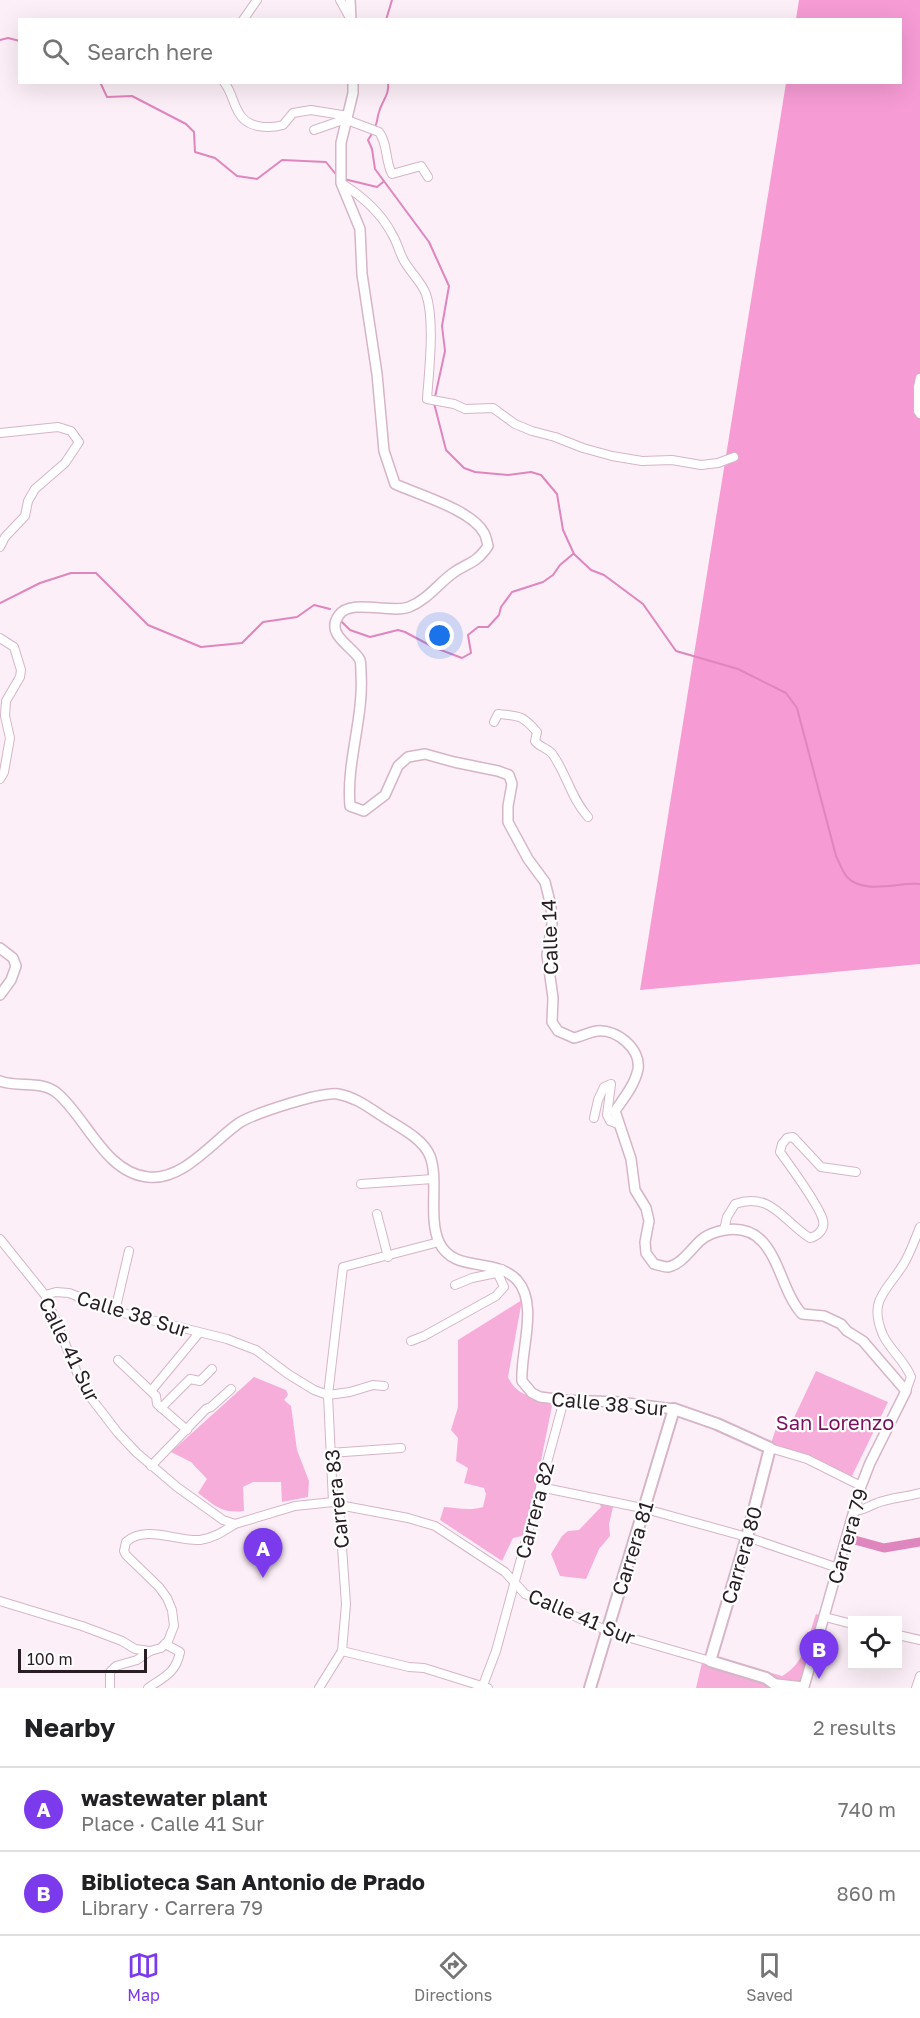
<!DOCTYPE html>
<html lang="en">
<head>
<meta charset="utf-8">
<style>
  body { margin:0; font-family:"Golos Text",sans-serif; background:#f6f6f6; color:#202124 }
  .controls { position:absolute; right:18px; bottom:18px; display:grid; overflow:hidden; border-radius:0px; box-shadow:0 6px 24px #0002 }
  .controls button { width:54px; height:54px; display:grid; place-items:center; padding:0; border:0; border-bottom:2px solid #e0e0e0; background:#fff; color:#202124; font:30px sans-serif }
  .scale { position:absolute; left:18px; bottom:15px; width:129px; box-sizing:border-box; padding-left:6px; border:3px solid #2a1e25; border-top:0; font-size:16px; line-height:21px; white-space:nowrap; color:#2a1e25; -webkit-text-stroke:4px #fff; paint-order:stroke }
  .you { position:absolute; left:440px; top:636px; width:21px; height:21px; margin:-15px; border:4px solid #fff; border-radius:50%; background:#1a73e8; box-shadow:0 0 0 9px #1a73e833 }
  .badge { display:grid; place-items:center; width:39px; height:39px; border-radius:50%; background:#7c3aed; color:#fff; font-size:20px; font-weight:700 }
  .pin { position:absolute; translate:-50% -50px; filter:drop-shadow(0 2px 3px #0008) }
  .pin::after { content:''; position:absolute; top:32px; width:21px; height:18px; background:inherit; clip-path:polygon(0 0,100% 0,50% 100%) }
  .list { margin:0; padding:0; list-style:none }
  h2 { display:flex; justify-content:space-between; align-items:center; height:78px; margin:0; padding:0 24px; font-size:26px }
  h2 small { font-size:20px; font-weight:400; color:#757577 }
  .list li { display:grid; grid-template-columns:39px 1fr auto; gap:18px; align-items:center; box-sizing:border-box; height:84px; padding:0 24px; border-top:2px solid #e0e0e0 }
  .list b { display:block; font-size:22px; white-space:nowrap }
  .list p { margin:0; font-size:20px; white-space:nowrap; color:#757577 }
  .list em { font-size:20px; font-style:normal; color:#757577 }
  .icon { flex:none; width:33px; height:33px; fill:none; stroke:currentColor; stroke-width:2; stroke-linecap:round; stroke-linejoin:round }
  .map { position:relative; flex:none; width:920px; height:1688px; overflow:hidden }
  .search { position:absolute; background:#fff; box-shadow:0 6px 24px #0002; left:18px; right:18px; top:18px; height:66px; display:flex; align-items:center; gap:15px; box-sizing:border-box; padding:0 21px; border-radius:0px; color:#757577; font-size:22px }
  .sheet { height:246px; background:#fff }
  nav { display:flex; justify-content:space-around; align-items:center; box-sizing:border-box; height:84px; border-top:2px solid #e0e0e0; background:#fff; font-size:16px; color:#757577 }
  nav a { display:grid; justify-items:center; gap:3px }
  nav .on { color:#7c3aed }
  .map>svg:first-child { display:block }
  .green { fill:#f7adda }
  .forest { fill:#f69bd4 }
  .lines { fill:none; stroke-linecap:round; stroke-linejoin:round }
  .stream { stroke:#df86be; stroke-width:2 }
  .canal { stroke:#df86be; stroke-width:9 }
  .minor-casing { stroke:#d5b5c7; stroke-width:10 }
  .tertiary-casing { stroke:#d5b5c7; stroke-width:12 }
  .secondary-casing { stroke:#d5b5c7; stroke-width:14 }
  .minor { stroke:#fff; stroke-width:8 }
  .tertiary { stroke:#fff; stroke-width:9 }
  .secondary { stroke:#fff; stroke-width:10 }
  .labels { text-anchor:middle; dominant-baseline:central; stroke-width:4.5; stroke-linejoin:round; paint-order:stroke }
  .street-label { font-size:20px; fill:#2a1e25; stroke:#fff }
  .park-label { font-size:20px; fill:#7b115e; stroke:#fff }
</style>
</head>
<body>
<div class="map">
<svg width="920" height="1688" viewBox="0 0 920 1688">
  <rect width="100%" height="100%" fill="#fdeff7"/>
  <g class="green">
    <path d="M522,1300L508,1377C516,1396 535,1398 553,1401L526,1535L513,1538L502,1561L440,1520L444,1507C457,1508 470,1511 483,1507L486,1494L484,1488L464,1483L468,1468L456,1461L458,1438L451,1430L458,1407V1340Z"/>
    <path d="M816,1371L888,1402L851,1478L771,1443L779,1420L791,1424Z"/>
    <path d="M254,1377L286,1390L288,1395L284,1400L291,1406L297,1450L309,1481L308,1497L282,1502L281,1482H253L243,1487L244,1511C222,1514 214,1505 198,1493L207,1479L191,1462L171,1452Z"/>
    <path d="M598,1500L608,1501L613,1507L609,1524L610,1536L599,1549L586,1579L560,1576L551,1554L562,1536L568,1531L579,1530L601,1507Z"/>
    <path d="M816,1614L825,1617L803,1688H696L703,1658L710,1660L717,1657L782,1676C805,1664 808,1637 816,1614Z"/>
  </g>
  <path class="forest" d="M799,0H920V964L640,990L786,83L900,82V20L796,19Z"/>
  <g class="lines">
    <g class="stream">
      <path d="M386,20L392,0"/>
      <path d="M0,40L8,38L20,41"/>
      <path d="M100,82L107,97L132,96L186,124L194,132L195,152L215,158L237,176L257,179L282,160L326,162L338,177"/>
      <path d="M375,127C378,121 377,117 379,112C382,101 390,94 388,82"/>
      <path d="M373,132L368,140L372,149L375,169L429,242L449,286L442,326L445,351L435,397"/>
      <path d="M344,179L377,187L383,182"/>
      <path d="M434,403L446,450L464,468L475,472L508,475L531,472L541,475L557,494L563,530L574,554L591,570L604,575L643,604L676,651L738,669L786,693L797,708L836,856C839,862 842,871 847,877C864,895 898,882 920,884"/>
      <path d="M0,603L40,583L71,573H96L148,625L201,647L242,643L263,622L297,617L314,605L330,609"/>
      <path d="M342,622L350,630L370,637L398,630L405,632L433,647L462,658L471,653L468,635L478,627H488L499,615L501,607L512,592L543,582L553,575L560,565L573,554"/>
    </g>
    <path class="canal" d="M851,1539L884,1548L920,1542"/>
    <g class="minor-casing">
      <g id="minor">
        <path d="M340,0L350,18"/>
        <path d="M243,20L257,0"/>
        <path d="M224,82C233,94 232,102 239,113C247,128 268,129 283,125L293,113L311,110L348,116"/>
        <path d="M347,120L379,132C388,144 385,161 392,174L421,166L428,177"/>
        <path d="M314,130L340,121H347"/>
        <path d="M341,183C362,196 380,211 392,234C397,242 399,251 403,259C409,271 421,281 426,294C435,320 429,371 427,399L454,404L465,409L493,408L515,424L532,431L555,437L583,448L612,456L642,461L672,460L701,465L718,463L734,457"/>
        <path d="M920,378L918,387V411L920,414"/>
        <path d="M0,433L58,427L71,431L79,442L65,463L35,489L28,501L25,516L5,537L0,547"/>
        <path d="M0,638L14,647L21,670L20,677L6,701L5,716L10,738L4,772L0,779"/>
        <path d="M494,722L498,714C520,716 522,715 537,732L535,741C540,748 549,748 553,755C567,775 571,798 588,817"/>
        <path d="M594,1118L598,1100L604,1087L611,1084L607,1115L610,1121L618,1124"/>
        <path d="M361,1184L433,1179"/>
        <path d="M377,1214L388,1257"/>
        <path d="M724,1230L727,1217L735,1204C771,1191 784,1222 810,1238C818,1236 825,1229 823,1221C822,1210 788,1163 780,1152L782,1144L787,1138L793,1137L821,1167L856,1172"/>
        <path d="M0,1239L45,1295L78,1375L88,1394L118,1433L137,1453L177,1487L223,1520L235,1524L295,1506L333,1502"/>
        <path d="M455,1285L472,1278L501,1272"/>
        <path d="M45,1295L56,1292L69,1293L115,1311L227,1339L256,1350L288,1374L314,1390L328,1395L350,1392L373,1385L384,1386"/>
        <path d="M115,1311L129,1251"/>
        <path d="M411,1341L424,1336L496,1296L504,1287L499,1276L502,1269"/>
        <path d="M118,1360L156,1396L157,1404L187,1430"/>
        <path d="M151,1391L199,1333"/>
        <path d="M906,1391L911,1377C905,1361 890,1350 883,1335C868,1300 886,1292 903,1265C910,1254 915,1239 920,1227"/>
        <path d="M161,1408L190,1379L200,1381L212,1369"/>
        <path d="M770,1448L807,1459L861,1486"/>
        <path d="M330,1453L401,1448"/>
        <path d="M151,1466L206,1409L211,1407L231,1389"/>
        <path d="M540,1487L642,1508L747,1537L838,1568"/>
        <path d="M339,1505L408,1518L435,1526L505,1572L525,1594L610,1632L710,1661"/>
        <path d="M854,1511C862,1511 869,1506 877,1503C889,1498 906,1497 920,1493"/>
        <path d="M0,1601L82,1626L122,1641L135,1649L150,1651"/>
        <path d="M825,1617L852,1624"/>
        <path d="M898,1635L920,1640"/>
        <path d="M342,1651L409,1667L424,1668L488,1688"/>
        <path d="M110,1688V1672L116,1666L137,1660L150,1651L161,1648L168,1641L174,1626L172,1610L167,1598L159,1587L126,1555L124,1551L126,1542C145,1524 178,1542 200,1540C214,1538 224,1531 235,1524"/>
        <path d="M148,1688C164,1677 176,1673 180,1652L165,1644"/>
        <path d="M319,1688L342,1651L346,1604L339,1505L333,1502L328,1395L343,1267L439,1242"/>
        <path d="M482,1688L496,1651L564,1400"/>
        <path d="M916,1688L920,1676"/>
      </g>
    </g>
    <g class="tertiary-casing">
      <g id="tertiary">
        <path d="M350,0L351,20"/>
        <path d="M353,82V93L341,143V183L360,229L362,274L377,374L384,451L395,484C419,495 472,510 484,533C486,536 487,542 488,546C475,565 468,562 453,573C438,584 427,600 409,607C391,614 351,598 339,615C324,635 354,647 360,660C361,664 361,671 361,674C364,717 346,763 350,806L364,811L385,795L398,766L408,757L425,754L454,762L498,771L509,775L512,784L508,806V822L528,859L545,882L551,906L552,924L547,955L553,998L552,1022L558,1031L574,1038C582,1036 590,1032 597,1031C617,1029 641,1049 638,1069C635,1085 623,1099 615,1111L631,1159L635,1190L646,1208L649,1221L645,1242L646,1253L654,1264C658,1265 664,1267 668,1267C681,1265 691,1249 700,1241C706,1235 717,1231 725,1230C778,1222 776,1286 802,1314L824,1316L841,1324L847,1331L863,1341L906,1391L870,1463L861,1486L804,1687L777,1684"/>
        <path d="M0,948L13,958L16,966L11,980L0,995"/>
        <path d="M0,1081C18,1088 42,1080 57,1093C86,1117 105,1173 148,1177C183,1181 212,1142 239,1123C253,1114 322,1091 338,1094C355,1097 368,1107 382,1116C397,1126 423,1138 430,1156C439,1179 428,1218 439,1242C454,1274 494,1256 517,1280C539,1304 520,1352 522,1381L532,1393L540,1397L564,1400L619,1402L674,1409"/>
      </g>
    </g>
    <g class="secondary-casing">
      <path id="secondary" d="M590,1688L674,1409L717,1424L770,1448L747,1537L710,1661L766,1678L780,1688"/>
    </g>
    <use href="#minor" class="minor"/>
    <use href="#tertiary" class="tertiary"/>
    <use href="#secondary" class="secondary"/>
  </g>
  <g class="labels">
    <g class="street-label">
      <text transform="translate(549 937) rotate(-92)">Calle 14</text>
      <text transform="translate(133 1313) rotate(17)">Calle 38 Sur</text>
      <text transform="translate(70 1349) rotate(64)">Calle 41 Sur</text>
      <text transform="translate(609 1403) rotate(5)">Calle 38 Sur</text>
      <text transform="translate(336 1499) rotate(-96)">Carrera 83</text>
      <text transform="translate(534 1510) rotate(-75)">Carrera 82</text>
      <text transform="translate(847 1536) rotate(-74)">Carrera 79</text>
      <text transform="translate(632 1548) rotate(-73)">Carrera 81</text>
      <text transform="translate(741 1555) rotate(-74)">Carrera 80</text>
      <text transform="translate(582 1616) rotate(23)">Calle 41 Sur</text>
    </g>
    <g class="park-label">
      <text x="835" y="1422">San Lorenzo</text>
    </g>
  </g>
</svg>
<div class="controls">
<button><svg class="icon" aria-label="locate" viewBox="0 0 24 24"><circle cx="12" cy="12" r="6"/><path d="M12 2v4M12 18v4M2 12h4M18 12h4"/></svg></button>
</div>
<div class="scale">100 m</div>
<div class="you"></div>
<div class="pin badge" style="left:263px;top:1578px">A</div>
<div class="pin badge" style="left:819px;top:1679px">B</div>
<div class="search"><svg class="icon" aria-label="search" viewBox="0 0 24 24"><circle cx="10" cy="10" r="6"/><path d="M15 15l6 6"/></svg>Search here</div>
</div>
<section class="sheet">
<h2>Nearby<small>2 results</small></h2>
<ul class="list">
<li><span class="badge">A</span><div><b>wastewater plant</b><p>Place · Calle 41 Sur</p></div><em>740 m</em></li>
<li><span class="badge">B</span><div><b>Biblioteca San Antonio de Prado</b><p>Library · Carrera 79</p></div><em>860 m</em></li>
</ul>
</section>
<nav>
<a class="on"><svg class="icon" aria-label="map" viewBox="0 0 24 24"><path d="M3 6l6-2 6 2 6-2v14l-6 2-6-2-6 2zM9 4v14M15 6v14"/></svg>Map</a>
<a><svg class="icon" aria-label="directions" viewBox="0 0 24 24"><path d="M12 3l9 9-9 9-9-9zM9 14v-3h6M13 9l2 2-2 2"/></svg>Directions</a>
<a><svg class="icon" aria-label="saved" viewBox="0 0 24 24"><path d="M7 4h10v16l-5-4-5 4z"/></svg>Saved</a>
</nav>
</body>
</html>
